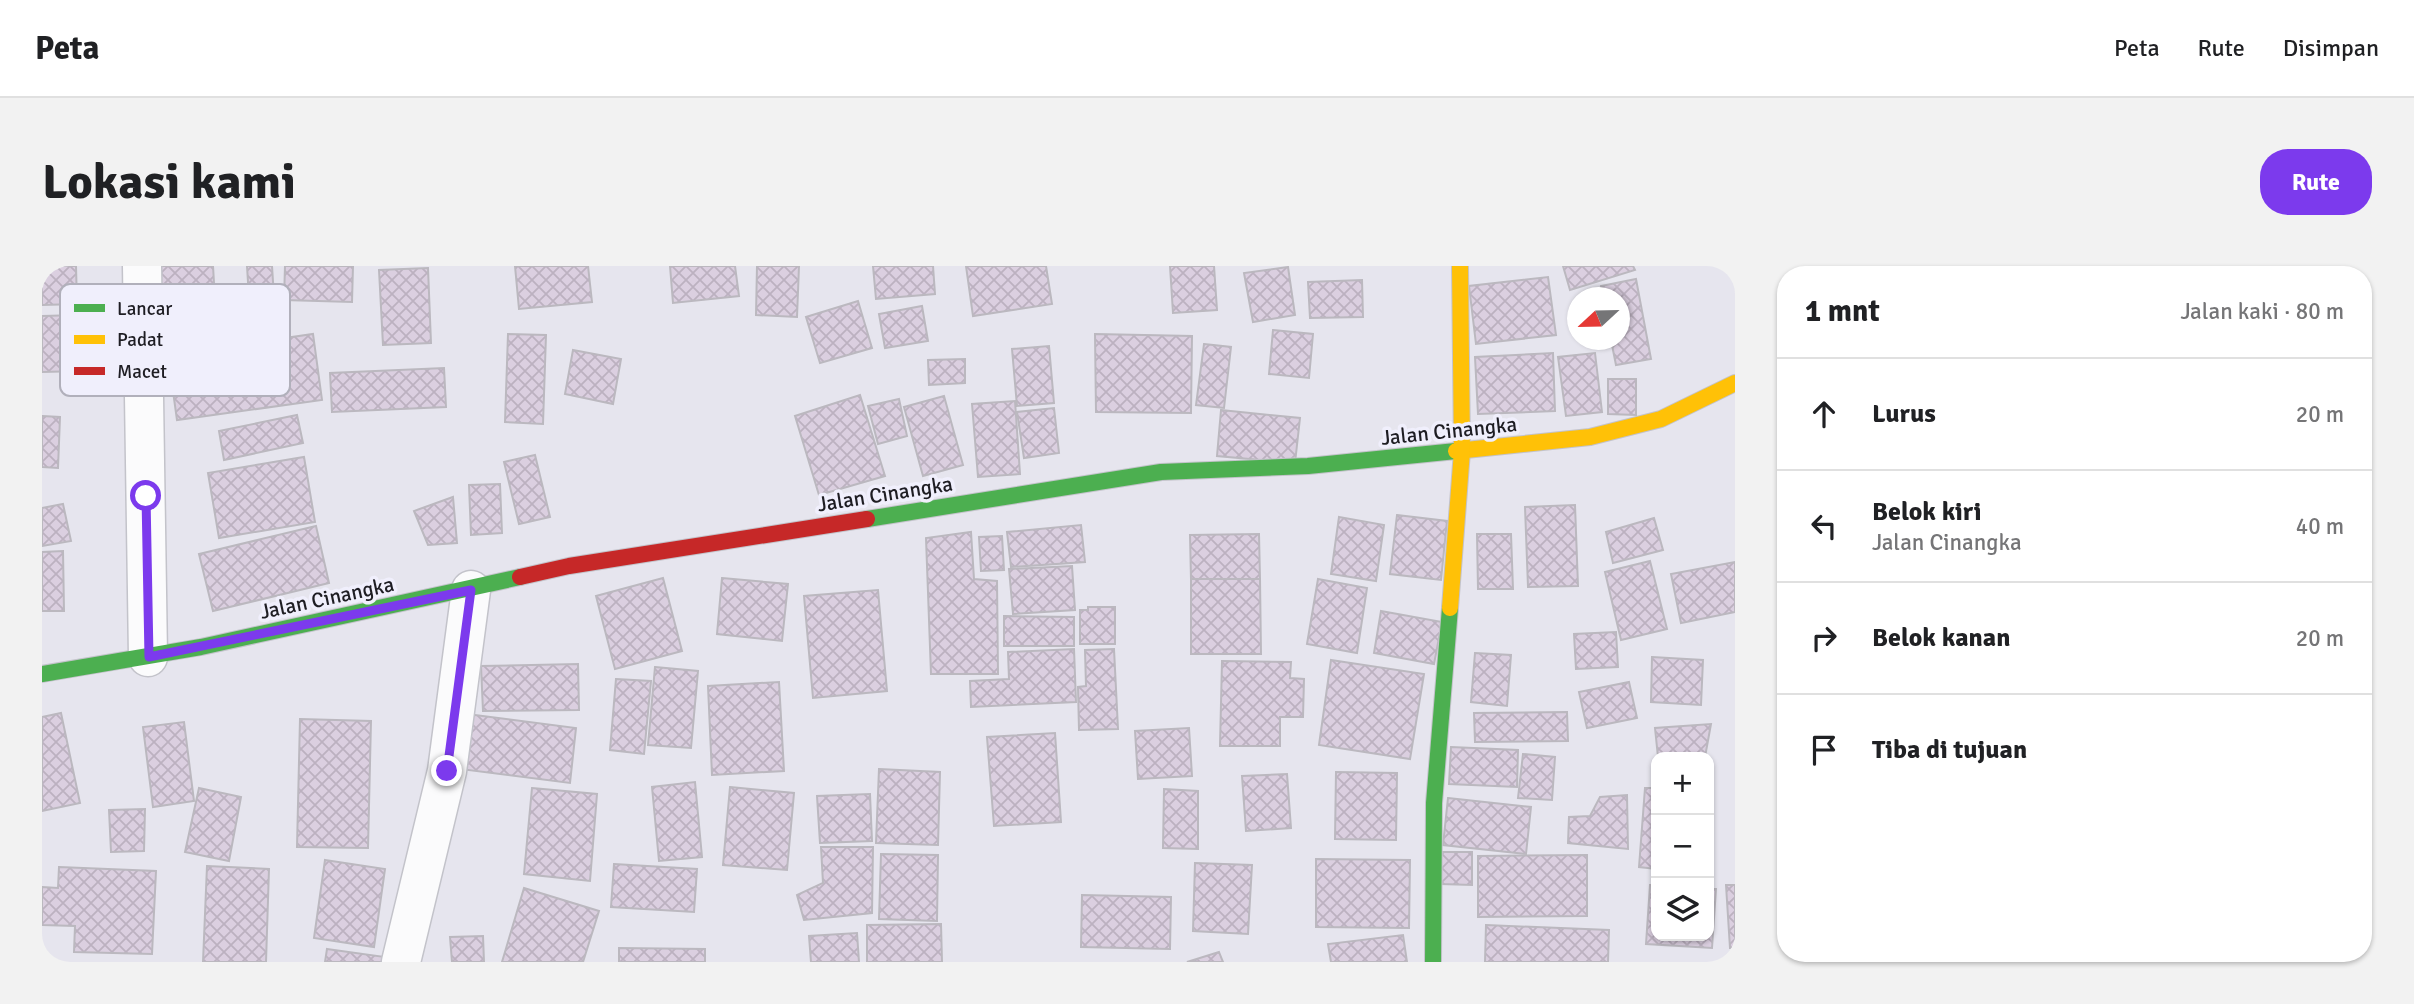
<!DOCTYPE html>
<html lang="id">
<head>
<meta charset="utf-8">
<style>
  body { margin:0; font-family:Signika,sans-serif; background:#f2f2f2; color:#202124 }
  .controls { position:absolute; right:21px; bottom:21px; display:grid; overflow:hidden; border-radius:14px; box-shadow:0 2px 5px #0004 }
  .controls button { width:63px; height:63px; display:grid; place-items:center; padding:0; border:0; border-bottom:2px solid #e0e0e0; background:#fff; color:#202124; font:35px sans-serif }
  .compass { position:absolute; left:1525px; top:21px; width:63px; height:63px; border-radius:50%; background:#fff; box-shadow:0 2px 5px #0004; rotate:248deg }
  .stop { position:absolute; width:21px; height:21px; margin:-16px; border:5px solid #7c3aed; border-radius:50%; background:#fff }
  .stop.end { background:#7c3aed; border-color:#fff; box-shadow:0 2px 7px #0008 }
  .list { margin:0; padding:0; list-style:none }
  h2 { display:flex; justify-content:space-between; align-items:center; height:91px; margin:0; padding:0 28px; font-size:30px }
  h2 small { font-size:23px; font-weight:400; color:#757577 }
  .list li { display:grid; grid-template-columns:46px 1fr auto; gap:21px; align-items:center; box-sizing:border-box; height:112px; padding:0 28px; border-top:2px solid #e0e0e0 }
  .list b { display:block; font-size:26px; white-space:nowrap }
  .list p { margin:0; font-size:23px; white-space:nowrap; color:#757577 }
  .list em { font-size:23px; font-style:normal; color:#757577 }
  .icon { flex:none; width:38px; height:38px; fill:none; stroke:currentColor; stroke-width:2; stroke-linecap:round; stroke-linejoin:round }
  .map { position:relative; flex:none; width:1693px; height:696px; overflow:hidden; border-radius:28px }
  header { display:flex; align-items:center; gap:42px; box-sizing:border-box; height:98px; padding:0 35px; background:#fff; border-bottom:2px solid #e0e0e0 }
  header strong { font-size:33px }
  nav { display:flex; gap:38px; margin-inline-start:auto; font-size:24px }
  .intro { display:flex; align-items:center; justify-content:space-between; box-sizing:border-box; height:168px; padding:0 42px }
  h1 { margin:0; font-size:49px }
  .button { padding:18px 32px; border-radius:28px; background:#7c3aed; color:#fff; font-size:24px; font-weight:700 }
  main { display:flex; gap:42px; padding:0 42px }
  aside { flex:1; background:#fff; border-radius:28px; box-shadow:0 2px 5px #0004 }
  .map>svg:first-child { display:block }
  .building { fill:url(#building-cross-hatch); stroke:#bbb8bf; stroke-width:2 }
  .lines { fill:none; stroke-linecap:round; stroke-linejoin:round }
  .street-casing { stroke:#c3c3ca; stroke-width:41 }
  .fast-casing { stroke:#c3c3ca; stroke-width:18 }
  .slow-casing { stroke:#c3c3ca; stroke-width:18 }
  .jam-casing { stroke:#c3c3ca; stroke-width:18 }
  .street { stroke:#fbfbfc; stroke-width:38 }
  .fast { stroke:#4caf50; stroke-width:16 }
  .slow { stroke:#ffc107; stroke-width:16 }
  .jam { stroke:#c62828; stroke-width:16 }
  .route { stroke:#7c3aed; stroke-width:9 }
  .labels { text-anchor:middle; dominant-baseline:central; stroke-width:7; stroke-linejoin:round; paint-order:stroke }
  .street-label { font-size:21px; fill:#1e1d23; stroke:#f0effc }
  .key { fill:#f0effc; stroke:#b1b0bb; stroke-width:2 }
  .key-label { font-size:19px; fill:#1e1d23 }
</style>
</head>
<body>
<header>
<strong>Peta</strong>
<nav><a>Peta</a><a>Rute</a><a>Disimpan</a></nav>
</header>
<div class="intro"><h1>Lokasi kami</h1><a class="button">Rute</a></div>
<main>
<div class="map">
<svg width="1693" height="696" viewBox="0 0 1693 696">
  <defs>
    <pattern id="building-cross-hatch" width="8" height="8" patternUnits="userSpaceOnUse" patternTransform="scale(1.75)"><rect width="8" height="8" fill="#dbcfe0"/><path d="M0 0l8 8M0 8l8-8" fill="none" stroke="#bcb1c0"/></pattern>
  </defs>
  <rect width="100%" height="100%" fill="#e6e5ee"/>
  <g class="building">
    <path d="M0,0H34L35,38L0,39Z"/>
    <path d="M111,0H171L175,68L115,71Z"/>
    <path d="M205,0H230L232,31L207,32Z"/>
    <path d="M243,0H311L310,36L242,34Z"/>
    <path d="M473,0H546L550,36L477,43Z"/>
    <path d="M628,0H693L697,30L631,37Z"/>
    <path d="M715,0H757L755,51L714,49Z"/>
    <path d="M831,0H891L893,28L834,33Z"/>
    <path d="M924,0H1004L1010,38L931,50Z"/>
    <path d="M1128,0H1172L1175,44L1131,47Z"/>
    <path d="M1521,0H1591L1593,4L1528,24Z"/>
    <path d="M1246,1L1253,49L1211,56L1202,7Z"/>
    <path d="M386,2L389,77L341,79L337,4Z"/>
    <path d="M1506,11L1514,69L1434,78L1427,20Z"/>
    <path d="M1594,13L1609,93L1574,99L1569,74H1577V32H1561L1559,20Z"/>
    <path d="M1320,14L1321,51L1268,52L1266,16Z"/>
    <path d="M816,35L830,82L778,97L764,51Z"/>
    <path d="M880,40L886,75L843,82L837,48Z"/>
    <path d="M36,49L38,105L0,106V50Z"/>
    <path d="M1231,64L1271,68L1267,112L1227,108Z"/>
    <path d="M271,68L280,134L135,154L126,89Z"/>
    <path d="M466,68L504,69L501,158L463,156Z"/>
    <path d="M1053,68L1150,70L1149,147L1054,146Z"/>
    <path d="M1162,78L1189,81L1182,142L1154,139Z"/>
    <path d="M1007,80L1012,137L975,140L970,83Z"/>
    <path d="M531,84L579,93L571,138L523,128Z"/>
    <path d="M1511,87L1513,145L1436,148L1433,91Z"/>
    <path d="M1553,87L1560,146L1524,150L1516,91Z"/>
    <path d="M923,93V117L887,119L886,94Z"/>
    <path d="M402,102L404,141L290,146L288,107Z"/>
    <path d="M1566,113H1594V149L1566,148Z"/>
    <path d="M818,129L843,210L777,229L753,150Z"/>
    <path d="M902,130L921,199L881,210L862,141Z"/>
    <path d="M857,133L865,170L836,178L826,140Z"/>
    <path d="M973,135L978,208L936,211L930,138Z"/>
    <path d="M1012,142L1017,187L982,192L975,146Z"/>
    <path d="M1179,144L1258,152L1253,197L1175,190Z"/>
    <path d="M255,149L261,177L182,194L177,165Z"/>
    <path d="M0,150L18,151L16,202L0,201Z"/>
    <path d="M493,189L508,251L477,258L462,196Z"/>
    <path d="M262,191L273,256L177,272L166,207Z"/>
    <path d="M458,218L460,267L429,269L427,219Z"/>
    <path d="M411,231L415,277L386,279L372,245Z"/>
    <path d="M21,238L29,275L0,280V242Z"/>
    <path d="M1533,239L1536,320L1486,321L1483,241Z"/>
    <path d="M1355,249L1405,255L1399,314L1348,308Z"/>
    <path d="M1297,251L1342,259L1334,315L1289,308Z"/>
    <path d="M1612,252L1621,284L1571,297L1564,266Z"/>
    <path d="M1039,259L1043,296L969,301L965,266Z"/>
    <path d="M274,260L287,317L171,345L157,288Z"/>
    <path d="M929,266L932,313L955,315L956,408H889L884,272Z"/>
    <path d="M1217,268L1218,313H1149L1148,269Z"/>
    <path d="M1435,268H1469L1471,323H1436Z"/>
    <path d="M960,270L962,304L939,305L937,271Z"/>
    <path d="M21,285L22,345H0V286Z"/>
    <path d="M1608,295L1625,363L1579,374L1563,306Z"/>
    <path d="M1693,296V346L1639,357L1629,308Z"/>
    <path d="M1030,300L1033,344L971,348L967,303Z"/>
    <path d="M621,312L640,385L573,403L554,330Z"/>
    <path d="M680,312L746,318L740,375L675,368Z"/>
    <path d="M1149,313H1218L1219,388H1149Z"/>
    <path d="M1276,313L1325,322L1315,387L1265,378Z"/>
    <path d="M836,324L845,425L771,432L762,330Z"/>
    <path d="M1046,341H1073V378H1038V344H1046Z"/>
    <path d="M1339,345L1400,356L1392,398L1332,387Z"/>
    <path d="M962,350L1032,351V380H962Z"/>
    <path d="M1574,366L1576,401L1534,403L1532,368Z"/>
    <path d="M1032,383L1034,436L929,441L928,415L967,413L966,386Z"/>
    <path d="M1072,383L1076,463L1037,464L1036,421L1044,420L1043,384Z"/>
    <path d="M1433,387L1469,389L1465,440L1429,436Z"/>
    <path d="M1610,391L1661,394L1659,439L1609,436Z"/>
    <path d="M1289,394L1382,408L1368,493L1277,479Z"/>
    <path d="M1180,395L1249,396L1248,412L1262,413L1261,451H1238V480H1178Z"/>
    <path d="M536,398L537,444L441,445L439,400Z"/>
    <path d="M613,401L656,405L649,482L606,479Z"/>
    <path d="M574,413L609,415L602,488L568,484Z"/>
    <path d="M737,416L742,505L670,509L666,420Z"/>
    <path d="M1587,416L1595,452L1545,462L1537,426Z"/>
    <path d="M1525,446L1526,475L1433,476L1432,447Z"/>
    <path d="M19,447L38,537L0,545V451Z"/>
    <path d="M425,448L534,462L528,517L418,503Z"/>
    <path d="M258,453L329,455L326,582L255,581Z"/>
    <path d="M142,456L152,535L111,541L101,461Z"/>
    <path d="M1669,458L1663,491H1616L1613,462Z"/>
    <path d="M1147,462L1150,510L1096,513L1093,465Z"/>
    <path d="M1013,467L1019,556L952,560L945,471Z"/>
    <path d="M1409,481L1476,484L1475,521L1407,518Z"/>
    <path d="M1481,488L1513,491L1510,534L1476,532Z"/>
    <path d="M837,503L898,506L896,579L834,577Z"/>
    <path d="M1294,506L1355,507L1354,574L1293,573Z"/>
    <path d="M1245,508L1249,562L1204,565L1200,510Z"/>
    <path d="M653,516L660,591L617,595L610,521Z"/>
    <path d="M688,521L752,527L745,604L681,599Z"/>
    <path d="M157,522L199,531L187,595L143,586Z"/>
    <path d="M490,522L555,528L548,615L482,608Z"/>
    <path d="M1603,522H1614V603L1597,601Z"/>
    <path d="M1122,523L1156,525V583L1121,582Z"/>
    <path d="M828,528L830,575L778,577L775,530Z"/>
    <path d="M1585,529L1586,583L1526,577L1527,551L1548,550L1558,531Z"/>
    <path d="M1406,532L1489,541L1484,588L1401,579Z"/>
    <path d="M103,543L102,585L69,586L67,544Z"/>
    <path d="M779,581H831L830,647L762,654L755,629L781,617Z"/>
    <path d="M1399,586H1430V619L1399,618Z"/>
    <path d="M839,588L896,589L895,655L837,653Z"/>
    <path d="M1545,589V650L1436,651V590Z"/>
    <path d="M1274,593L1368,594L1367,662L1274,661Z"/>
    <path d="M283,594L343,603L332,681L272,672Z"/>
    <path d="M1153,597L1210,599L1206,668L1151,665Z"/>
    <path d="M572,598L655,603L652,646L569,641Z"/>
    <path d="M165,600L227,603L224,696H161Z"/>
    <path d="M17,601L114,605L110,688L32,686L33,660L0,659V621L16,622Z"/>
    <path d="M1608,619H1614V670H1667V623H1674L1670,682L1604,678Z"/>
    <path d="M1684,619H1693V682H1688Z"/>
    <path d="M482,622L557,645L541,696H460Z"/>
    <path d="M1040,629L1129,631L1128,683L1039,681Z"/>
    <path d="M899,658L900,696H825V659Z"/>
    <path d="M1444,659L1567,664L1566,696H1443Z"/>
    <path d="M815,667L817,696H769L767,670Z"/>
    <path d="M1361,669L1365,696H1289L1286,678Z"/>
    <path d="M441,670L442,696H410L408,671Z"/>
    <path d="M577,682L663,683V696H577Z"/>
    <path d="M285,683L343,691V696H283Z"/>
    <path d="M1177,686L1181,696H1145Z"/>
  </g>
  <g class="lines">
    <g class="street-casing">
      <g id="street">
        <path d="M100,0L106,391"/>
        <path d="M359,696L405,505L429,324"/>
      </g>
    </g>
    <g class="fast-casing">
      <g id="fast">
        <path d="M825,253L1119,206L1266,200L1414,185"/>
        <path d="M0,408L159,381L478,311"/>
        <path d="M1391,696L1392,537L1408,342"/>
      </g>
    </g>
    <g class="slow-casing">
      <g id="slow">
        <path d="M1414,185L1548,171L1619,153L1693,117"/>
        <path d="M1408,342L1420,185L1418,0"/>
      </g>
    </g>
    <g class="jam-casing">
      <path id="jam" d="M478,311L527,300L825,253"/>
    </g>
    <use href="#street" class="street"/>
    <use href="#fast" class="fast"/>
    <use href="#slow" class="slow"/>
    <use href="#jam" class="jam"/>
  </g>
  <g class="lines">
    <path class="route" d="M104,230L107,391L429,324L405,505"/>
  </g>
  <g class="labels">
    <g class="street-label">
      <text transform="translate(1407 165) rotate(-6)">Jalan Cinangka</text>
      <text transform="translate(843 228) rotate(-9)">Jalan Cinangka</text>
      <text transform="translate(285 332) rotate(-12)">Jalan Cinangka</text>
    </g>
  </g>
  <rect x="18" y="18" width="230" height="112" rx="10" class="key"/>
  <rect x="32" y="38" width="31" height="8" fill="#4caf50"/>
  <rect x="32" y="69" width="31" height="9" fill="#ffc107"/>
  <rect x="32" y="101" width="31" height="8" fill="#c62828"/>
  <g class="key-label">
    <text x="75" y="49">Lancar</text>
    <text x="75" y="80">Padat</text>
    <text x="75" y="112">Macet</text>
  </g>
</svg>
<div class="controls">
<button>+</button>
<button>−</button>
<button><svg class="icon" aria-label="layers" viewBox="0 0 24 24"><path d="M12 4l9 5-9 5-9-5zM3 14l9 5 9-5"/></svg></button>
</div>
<svg class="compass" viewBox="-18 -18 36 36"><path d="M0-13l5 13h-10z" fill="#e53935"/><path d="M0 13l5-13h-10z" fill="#757577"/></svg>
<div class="stop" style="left:104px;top:230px"></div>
<div class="stop end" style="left:405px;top:505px"></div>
</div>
<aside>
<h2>1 mnt<small>Jalan kaki · 80 m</small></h2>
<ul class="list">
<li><svg class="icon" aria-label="ahead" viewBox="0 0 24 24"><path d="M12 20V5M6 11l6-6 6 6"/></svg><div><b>Lurus</b></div><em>20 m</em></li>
<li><svg class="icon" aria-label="left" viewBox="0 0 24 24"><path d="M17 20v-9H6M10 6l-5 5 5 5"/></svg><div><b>Belok kiri</b><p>Jalan Cinangka</p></div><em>40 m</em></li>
<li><svg class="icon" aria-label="right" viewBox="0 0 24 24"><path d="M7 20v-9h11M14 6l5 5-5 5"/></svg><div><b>Belok kanan</b></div><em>20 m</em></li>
<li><svg class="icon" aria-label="arrive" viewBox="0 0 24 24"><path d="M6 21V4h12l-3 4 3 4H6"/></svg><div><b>Tiba di tujuan</b></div></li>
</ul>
</aside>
</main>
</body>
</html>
